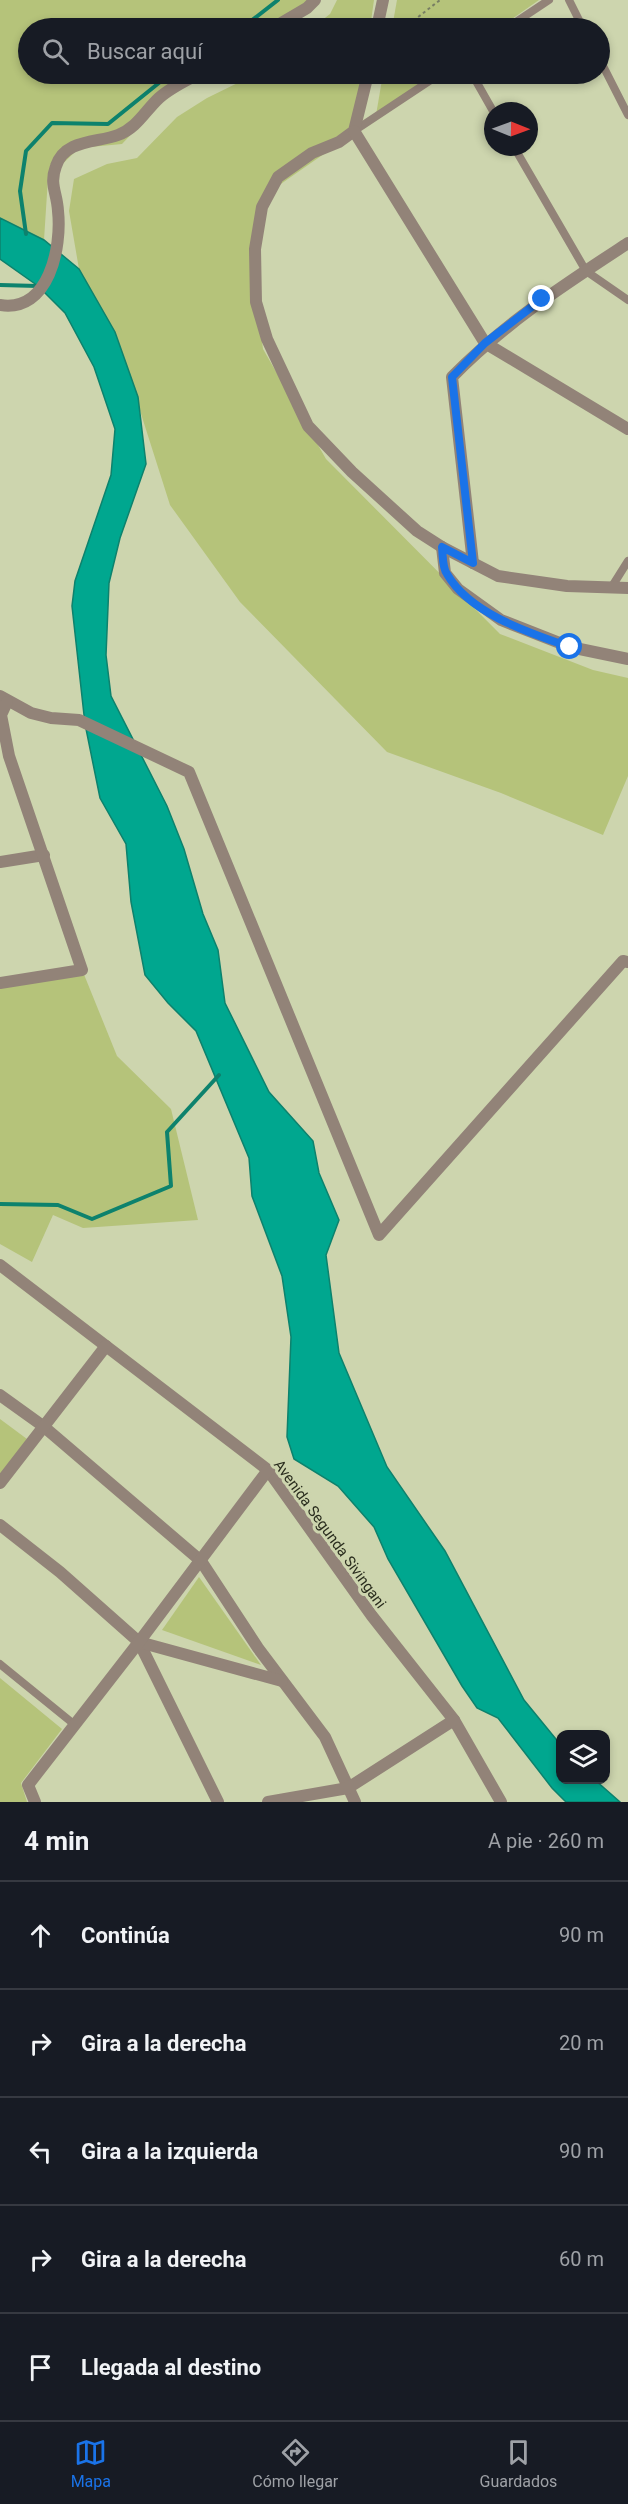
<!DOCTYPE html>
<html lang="es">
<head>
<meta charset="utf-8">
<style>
  body { margin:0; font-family:Roboto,sans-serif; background:#242831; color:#f1f3f6 }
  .controls { position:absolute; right:18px; bottom:18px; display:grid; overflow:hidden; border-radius:12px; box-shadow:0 3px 9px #0003 }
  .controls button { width:54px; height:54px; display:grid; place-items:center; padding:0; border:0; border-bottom:2px solid #363941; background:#171b24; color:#f1f3f6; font:30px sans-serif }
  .compass { position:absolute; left:484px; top:102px; width:54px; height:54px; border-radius:50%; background:#171b24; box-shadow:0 3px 9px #0003; rotate:91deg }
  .stop { position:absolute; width:18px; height:18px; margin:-14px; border:4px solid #1a73e8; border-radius:50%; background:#fff }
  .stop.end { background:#1a73e8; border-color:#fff; box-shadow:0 2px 6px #0008 }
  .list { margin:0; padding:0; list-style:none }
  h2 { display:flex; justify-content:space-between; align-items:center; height:78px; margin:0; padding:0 24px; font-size:26px }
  h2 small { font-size:20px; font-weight:400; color:#9ea1a6 }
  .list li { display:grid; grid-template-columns:39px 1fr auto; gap:18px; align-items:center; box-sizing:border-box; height:108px; padding:0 24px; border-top:2px solid #363941 }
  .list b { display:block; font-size:22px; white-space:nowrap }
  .list em { font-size:20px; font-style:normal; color:#9ea1a6 }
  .icon { flex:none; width:33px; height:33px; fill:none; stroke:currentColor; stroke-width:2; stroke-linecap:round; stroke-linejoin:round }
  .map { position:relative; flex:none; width:628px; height:1802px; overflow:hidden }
  .search { position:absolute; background:#171b24; box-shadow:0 3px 9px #0003; left:18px; right:18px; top:18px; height:66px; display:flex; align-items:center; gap:15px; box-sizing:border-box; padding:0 21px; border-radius:33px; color:#9ea1a6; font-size:22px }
  .sheet { height:618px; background:#171b24 }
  nav { display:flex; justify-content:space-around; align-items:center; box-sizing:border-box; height:84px; border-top:2px solid #363941; background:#171b24; font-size:16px; color:#9ea1a6 }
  nav a { display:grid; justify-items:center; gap:3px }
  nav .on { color:#1a73e8 }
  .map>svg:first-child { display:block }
  .green { fill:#b5c37a }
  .water { fill:#00a78f; stroke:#0d826d; stroke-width:1.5 }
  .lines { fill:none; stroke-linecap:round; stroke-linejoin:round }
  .stream { stroke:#0d826d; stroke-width:4 }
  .path { stroke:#787e63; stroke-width:2; stroke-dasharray:3 3; stroke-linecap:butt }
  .service { stroke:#928378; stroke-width:8 }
  .minor { stroke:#928378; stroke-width:12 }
  .route { stroke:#1a73e8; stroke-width:8 }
  .labels { text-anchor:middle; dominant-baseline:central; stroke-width:6; stroke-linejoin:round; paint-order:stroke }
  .street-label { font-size:15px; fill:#2a2d1e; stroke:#cdd5ae }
</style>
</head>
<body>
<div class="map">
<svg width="628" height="1802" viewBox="0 0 628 1802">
  <rect width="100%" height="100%" fill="#cdd5ae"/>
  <g class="green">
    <path d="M0,0H316L280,28H28V74H210L175,88L122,144L79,148L48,178L44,240L0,218Z"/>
    <path d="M337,0H374L370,28H312L330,14Z"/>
    <path d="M397,0H539L499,28H392Z"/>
    <path d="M256,74H363L354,133L265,195L251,256L263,349L326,459L500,634L593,670L628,678V776L603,835L501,793L387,752L240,602L170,505L115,332L79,269L69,211L74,179L107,164L137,158L177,117L207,98Z"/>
    <path d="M383,74H435L376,115Z"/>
    <path d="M83,972L117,1056L171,1109L198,1220L83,1228L53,1215L32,1262L0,1244V988Z"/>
    <path d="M0,1419L27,1439L0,1476Z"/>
    <path d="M199,1577L261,1665L162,1630Z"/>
    <path d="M0,1678L62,1729L21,1783L27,1802H0Z"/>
  </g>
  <path class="water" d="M0,218L44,240L79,269L115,332L138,397L146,464L120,538L109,583L106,655L111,696L167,806L184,849L203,914L218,950L225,1003L269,1092L313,1141L319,1173L339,1220L326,1255L339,1353L387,1467L445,1551L524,1700L560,1744V1780H595L620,1802H566L552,1788L498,1718L477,1708L462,1686L388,1559L374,1527L338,1486L294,1459L287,1437L291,1337L282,1276L252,1196L249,1158L196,1031L168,1003L145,975L131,902L126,844L100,798L85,724L72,606L75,581L111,475L115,429L94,367L65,313L38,286L0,259Z"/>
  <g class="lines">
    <g class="stream">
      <path d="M242,28L278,0"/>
      <path d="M26,234L20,191L26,151L52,123L108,124L170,74"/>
      <path d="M0,285L38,286"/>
      <path d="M0,1204L58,1205L92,1219L171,1186L167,1132L219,1075"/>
    </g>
    <path class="path" d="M404,28L440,0"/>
    <g class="service">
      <path d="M569,0L583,28"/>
      <path d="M507,28L549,0"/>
      <path d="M600,60L628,115"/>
      <path d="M472,74L493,111"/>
      <path d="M354,131L440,74"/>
      <path d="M514,147L586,271L628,300"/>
      <path d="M611,588L628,561"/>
      <path d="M0,1664L75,1725"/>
    </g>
    <g class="minor">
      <path d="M273,28L307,8L315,0"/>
      <path d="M377,28L383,0"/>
      <path d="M368,74L354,131L339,142L312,153L278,177L262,207L255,249L256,302L267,339L308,426L352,472L417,531L442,547L498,576L567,586L628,588"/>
      <path d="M354,131L485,343L628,429"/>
      <path d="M0,305C49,313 62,247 58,211C57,192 49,185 56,166C65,139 97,143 118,135C137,128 145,111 159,98C170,88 185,81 198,74"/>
      <path d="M442,547L445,573L458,589L501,620L570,647L628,659"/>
      <path d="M473,563L452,377C506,322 564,285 628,243"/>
      <path d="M0,696L31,713L51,718L79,720L189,772L379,1235L623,961L628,962"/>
      <path d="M0,862L44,855"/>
      <path d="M0,983L82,970L9,756L1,715L7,702"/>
      <path d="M0,1265L268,1470L372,1616L454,1720L501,1802"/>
      <path d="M0,1395L43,1426L201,1561L258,1648L325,1737L355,1802"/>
      <path d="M0,1483L106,1346"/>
      <path d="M0,1525L60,1572L139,1642L218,1802"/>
      <path d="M139,1642L282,1681"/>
      <path d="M35,1802L28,1785L139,1642L268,1470"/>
      <path d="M268,1802L348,1788L454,1720"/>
    </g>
  </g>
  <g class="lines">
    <path class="route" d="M542,299L485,343L452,377L473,563L442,547C443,555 442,567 447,574C470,614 530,633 570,647"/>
  </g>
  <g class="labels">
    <g class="street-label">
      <text transform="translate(330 1534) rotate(54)">Avenida Segunda Sivingani</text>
    </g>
  </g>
</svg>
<div class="controls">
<button><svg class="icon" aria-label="layers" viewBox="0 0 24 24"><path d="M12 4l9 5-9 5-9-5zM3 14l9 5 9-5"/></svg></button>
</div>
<svg class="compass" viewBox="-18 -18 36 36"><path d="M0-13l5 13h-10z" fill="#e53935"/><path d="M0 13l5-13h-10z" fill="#9ea1a6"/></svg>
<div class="stop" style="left:570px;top:647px"></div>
<div class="stop end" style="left:542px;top:299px"></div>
<div class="search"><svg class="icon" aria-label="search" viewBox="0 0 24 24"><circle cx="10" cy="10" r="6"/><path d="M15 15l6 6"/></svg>Buscar aquí</div>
</div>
<section class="sheet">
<h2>4 min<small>A pie · 260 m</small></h2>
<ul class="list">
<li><svg class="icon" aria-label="ahead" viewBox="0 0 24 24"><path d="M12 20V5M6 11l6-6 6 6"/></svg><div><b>Continúa</b></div><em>90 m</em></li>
<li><svg class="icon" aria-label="right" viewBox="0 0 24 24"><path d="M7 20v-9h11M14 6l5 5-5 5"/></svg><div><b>Gira a la derecha</b></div><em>20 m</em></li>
<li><svg class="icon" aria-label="left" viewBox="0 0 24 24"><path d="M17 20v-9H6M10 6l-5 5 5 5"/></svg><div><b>Gira a la izquierda</b></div><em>90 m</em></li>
<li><svg class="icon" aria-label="right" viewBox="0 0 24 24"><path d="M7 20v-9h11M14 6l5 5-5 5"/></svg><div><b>Gira a la derecha</b></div><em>60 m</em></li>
<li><svg class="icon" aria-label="arrive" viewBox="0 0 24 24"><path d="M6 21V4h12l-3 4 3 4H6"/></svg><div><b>Llegada al destino</b></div></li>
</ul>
</section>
<nav>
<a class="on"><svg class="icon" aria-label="map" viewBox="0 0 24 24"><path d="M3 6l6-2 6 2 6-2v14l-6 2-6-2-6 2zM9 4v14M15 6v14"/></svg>Mapa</a>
<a><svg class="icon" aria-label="directions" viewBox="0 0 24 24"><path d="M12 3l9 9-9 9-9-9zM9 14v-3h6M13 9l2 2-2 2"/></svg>Cómo llegar</a>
<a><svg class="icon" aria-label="saved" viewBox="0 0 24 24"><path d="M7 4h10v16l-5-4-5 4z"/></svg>Guardados</a>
</nav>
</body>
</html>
